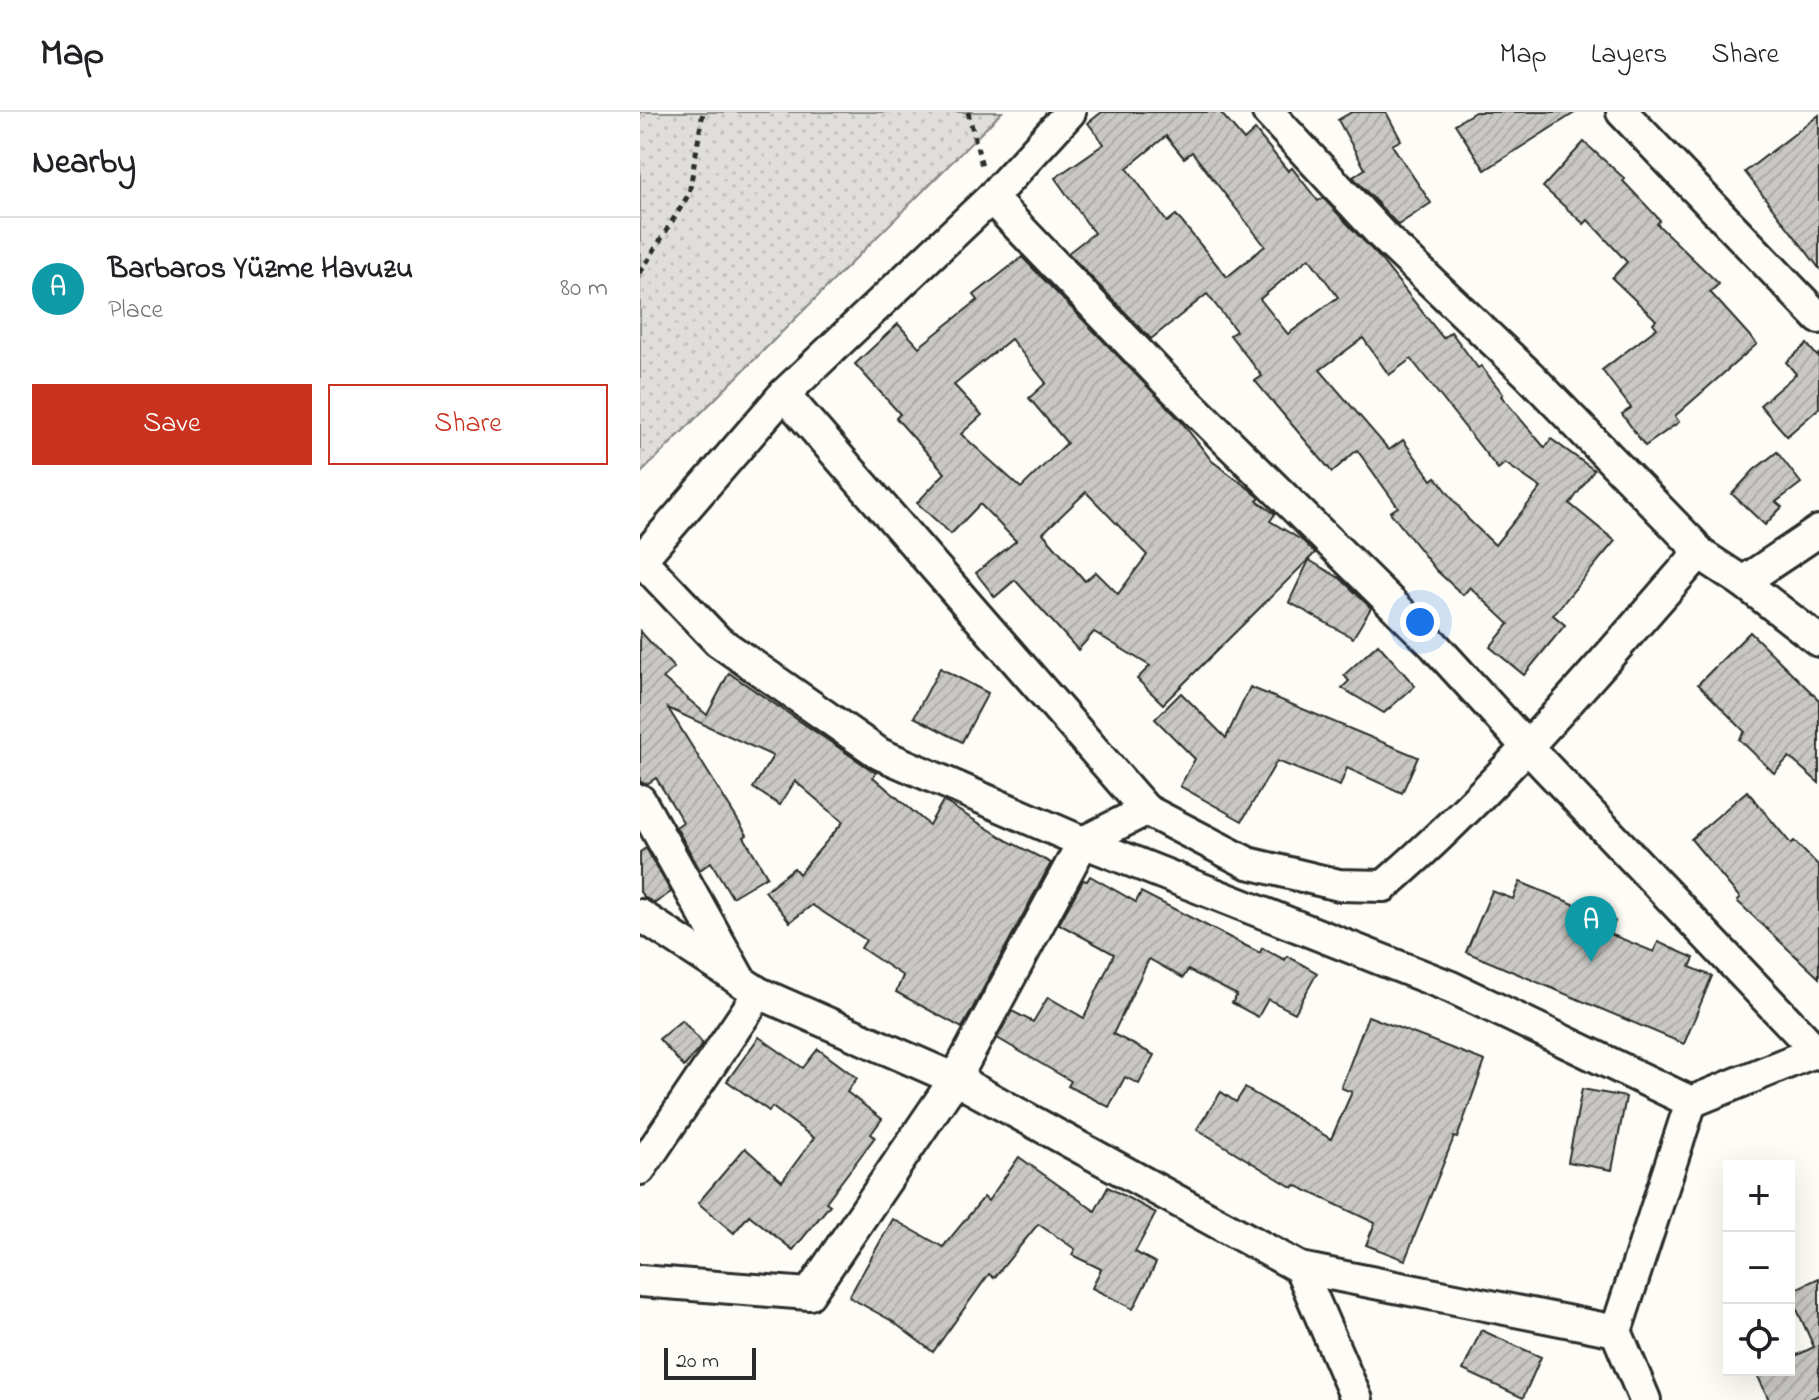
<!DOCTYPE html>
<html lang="en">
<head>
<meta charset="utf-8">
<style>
  body { margin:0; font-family:"Indie Flower",sans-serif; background:#f6f6f6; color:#202124 }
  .controls { position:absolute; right:24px; bottom:24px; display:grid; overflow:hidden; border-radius:0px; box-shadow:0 8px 32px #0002 }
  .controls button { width:72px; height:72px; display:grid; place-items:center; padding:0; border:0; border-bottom:2px solid #e0e0e0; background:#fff; color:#202124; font:40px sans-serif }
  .scale { position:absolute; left:24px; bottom:20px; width:92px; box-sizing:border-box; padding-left:8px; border:4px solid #2b2b2b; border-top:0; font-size:22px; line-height:28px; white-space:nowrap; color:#2b2b2b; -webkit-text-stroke:6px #fdfcf7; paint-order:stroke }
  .you { position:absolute; left:780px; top:510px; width:28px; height:28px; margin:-20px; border:6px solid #fff; border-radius:50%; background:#1a73e8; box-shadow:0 0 0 12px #1a73e833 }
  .badge { display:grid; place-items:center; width:52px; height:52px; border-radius:50%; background:#c8321e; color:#fff; font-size:26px; font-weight:700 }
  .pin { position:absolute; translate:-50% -66px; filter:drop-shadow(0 2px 4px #0008) }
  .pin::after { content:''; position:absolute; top:42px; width:28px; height:24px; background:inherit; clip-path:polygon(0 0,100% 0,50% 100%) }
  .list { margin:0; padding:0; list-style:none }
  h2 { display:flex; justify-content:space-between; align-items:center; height:104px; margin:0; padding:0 32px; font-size:34px }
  h2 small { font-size:26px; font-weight:400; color:#757577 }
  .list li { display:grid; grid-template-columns:52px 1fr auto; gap:24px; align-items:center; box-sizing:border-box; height:144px; padding:0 32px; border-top:2px solid #e0e0e0 }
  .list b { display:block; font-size:30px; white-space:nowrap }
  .list p { margin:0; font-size:26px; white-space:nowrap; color:#757577 }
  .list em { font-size:26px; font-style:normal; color:#757577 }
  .actions { display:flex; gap:16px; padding:24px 32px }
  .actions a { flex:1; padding:18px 0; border:2px solid #c8321e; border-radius:0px; text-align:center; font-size:28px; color:#c8321e }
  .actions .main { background:#c8321e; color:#fff }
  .icon { flex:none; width:44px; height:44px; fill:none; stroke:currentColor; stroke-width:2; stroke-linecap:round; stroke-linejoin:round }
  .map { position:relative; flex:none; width:1179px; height:1288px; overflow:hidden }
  header { display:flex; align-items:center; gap:48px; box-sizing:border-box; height:112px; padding:0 40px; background:#fff; border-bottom:2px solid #e0e0e0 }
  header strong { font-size:38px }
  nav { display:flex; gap:44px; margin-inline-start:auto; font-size:28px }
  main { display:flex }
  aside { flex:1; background:#fff }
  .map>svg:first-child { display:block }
  .grass { fill:url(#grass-dots); stroke:#858482; stroke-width:2 }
  .building { fill:url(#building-hatch); stroke:#2b2b2b; stroke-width:2; fill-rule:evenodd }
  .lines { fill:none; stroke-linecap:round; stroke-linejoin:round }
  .street-casing { stroke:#2b2b2b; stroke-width:36 }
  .path { stroke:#2b2b2b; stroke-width:5; stroke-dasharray:6 6; stroke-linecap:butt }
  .street { stroke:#fdfcf7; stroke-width:30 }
</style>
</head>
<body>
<header>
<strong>Map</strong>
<nav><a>Map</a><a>Layers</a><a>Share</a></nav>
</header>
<main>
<aside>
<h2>Nearby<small></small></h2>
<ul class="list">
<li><span class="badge" style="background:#0f9aa8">A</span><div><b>Barbaros Yüzme Havuzu</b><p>Place</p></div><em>80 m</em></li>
</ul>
<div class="actions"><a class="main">Save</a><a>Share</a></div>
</aside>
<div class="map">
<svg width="1179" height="1288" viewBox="0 0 1179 1288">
  <defs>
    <pattern id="grass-dots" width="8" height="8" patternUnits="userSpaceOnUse" patternTransform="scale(2)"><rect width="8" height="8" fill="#dfdeda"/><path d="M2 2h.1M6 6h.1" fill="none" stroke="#c0bfbb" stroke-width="1.8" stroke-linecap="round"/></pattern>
    <pattern id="building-hatch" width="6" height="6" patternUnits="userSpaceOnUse" patternTransform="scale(2)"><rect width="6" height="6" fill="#c9c8c4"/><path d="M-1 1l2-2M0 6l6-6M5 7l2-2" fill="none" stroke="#adaca9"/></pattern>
  </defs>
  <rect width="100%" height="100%" fill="#fdfcf7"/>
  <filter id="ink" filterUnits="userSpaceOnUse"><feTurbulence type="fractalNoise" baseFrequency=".0125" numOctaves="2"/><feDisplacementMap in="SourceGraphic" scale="16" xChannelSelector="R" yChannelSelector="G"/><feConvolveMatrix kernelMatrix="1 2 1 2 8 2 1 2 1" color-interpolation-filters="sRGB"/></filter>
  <g filter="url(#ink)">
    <path class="grass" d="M0,0H362L0,362Z"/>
    <g class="building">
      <path d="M462,0H580L604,28L615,18L648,59L652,56L678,89L683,86L738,144L803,226L811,220L838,256L841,254L863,282L861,284L905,336L911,327L954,358L930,392L975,429L913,503L925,513L884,563L850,535L869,512L830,475L823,483L796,458L750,400L758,395L717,338L692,360L615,269L622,264L590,223L596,219L567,182L511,227L428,141L454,121L415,66L464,32L448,11ZM526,24L544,46L552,40L625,134L587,165L536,103L527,110L487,56ZM669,146L698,185L648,222L620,187ZM723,226L749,263L771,247L858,357L865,351L901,376L855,433L829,408L796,365L792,368L763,328L749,338L680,258Z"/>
      <path d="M712,0H746L761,28L752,33L791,91L758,113L713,65L725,57L698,8Z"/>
      <path d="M835,0H936L845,58L815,12Z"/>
      <path d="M1179,3V156L1105,60Z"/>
      <path d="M944,30L985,67L983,69L1020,108L1017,112L1079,172L1070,180L1117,232L1035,304L1039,310L1005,334L982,302L991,296L962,258L1017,216L1013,211L1016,208L972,166L987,150L948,108L944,112L903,75Z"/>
      <path d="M382,145L540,308L572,349L608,376L620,386L617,389L635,402L630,409L663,429L675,441L523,592L497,567L510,554L454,520L438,538L375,468L355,485L336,461L376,429L340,392L311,422L277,391L305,361L256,306L260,302L215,252L258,212L279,235L338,188L334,183ZM371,227L406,271L389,286L427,331L381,376L321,322L342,303L314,273ZM446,380L507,443L478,482L456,460L445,469L403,421Z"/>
      <path d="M1167,232L1177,244L1179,242V296L1147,324L1120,293L1156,262L1146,250Z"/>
      <path d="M1137,340L1161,371L1136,390L1142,395L1125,413L1092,382L1114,358Z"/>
      <path d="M669,448L701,467L731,496L713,526L649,490Z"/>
      <path d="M0,519L34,556L23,566L67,603L89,561L233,659L236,661L233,665L289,713L303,689L368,729L411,751L322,916L256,880L263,864L221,836L226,828L172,793L150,810L125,779L154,756L159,762L203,710L155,669L140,693L113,676L133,644L28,596L107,723L104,725L127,764L92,785L71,750L60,758L36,715L43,710L16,666L7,672L0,670Z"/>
      <path d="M1110,520L1179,588V671L1149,645L1134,661L1099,627L1105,620L1058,572Z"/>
      <path d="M738,532L775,574L744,601L702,576L709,569L704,563Z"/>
      <path d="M300,556L348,581L322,630L274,605Z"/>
      <path d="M610,575L778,645L762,681L707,656L700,674L637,649L602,709L540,674L555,647L515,607L541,581L586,626Z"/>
      <path d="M1107,679L1151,732L1154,729L1179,754V866L1097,789L1100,786L1051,727Z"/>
      <path d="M6,736L31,780L15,791L5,786L0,780V740Z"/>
      <path d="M450,764L496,790L501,780L620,841L622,836L645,848L647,844L677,861L655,901L628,887L618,905L592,891L597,883L548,858L543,866L509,847L473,922L514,943L499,972L485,965L469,995L428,974L431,969L357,926L372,899L393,910L408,885L444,906L474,842L419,812L443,768L447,769Z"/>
      <path d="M880,770L975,809L970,822L1014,840L1018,830L1054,846L1050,855L1072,864L1044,932L826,840L852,779L873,787Z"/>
      <path d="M728,904L845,949L817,1026L814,1025L765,1148L726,1133L735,1111L655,1073L653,1076L557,1017L581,980L596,990L605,976L691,1027L712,980L701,976Z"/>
      <path d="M42,908L63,932L44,955L19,927Z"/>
      <path d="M119,925L163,956L178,937L217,966L207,980L242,1007L231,1022L235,1025L186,1090L190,1093L153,1138L109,1103L94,1121L58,1091L105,1036L142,1069L174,1026L132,995L129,999L87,969Z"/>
      <path d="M942,977L986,985L972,1058L928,1050Z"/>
      <path d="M379,1045L455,1099L468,1075L516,1101L495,1140L516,1151L493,1197L452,1176L461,1157L432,1143L435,1137L398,1112L354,1166L349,1162L293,1240L252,1209L209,1185L253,1107L303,1135L344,1085L348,1089Z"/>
      <path d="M1179,1166V1283L1168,1288H1129L1115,1258H1149V1247L1174,1235L1149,1180Z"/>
      <path d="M841,1218L901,1245L883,1286L823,1258Z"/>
    </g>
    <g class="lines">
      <g class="street-casing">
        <g id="street">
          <path d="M628,0L743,124L888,262L1053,432L1059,441L1103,470L1179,529"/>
          <path d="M982,0L1179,206"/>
          <path d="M351,86L524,267L793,532L887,635L1179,942"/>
          <path d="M144,282L506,698"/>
          <path d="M1,448L78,529L240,642L443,730L811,875L1051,990L1179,938"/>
          <path d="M0,449L144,282L351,86L430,0"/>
          <path d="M1103,470L1179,419"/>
          <path d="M0,688L98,864"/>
          <path d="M0,803L119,881L315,967L660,1156L976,1219L1005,1288"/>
          <path d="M0,1057L119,881"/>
          <path d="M660,1156L717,1288"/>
          <path d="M0,1169L169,1182L315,967L443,730L506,698L608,751L699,773L744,774C860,674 958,556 1059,441"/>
          <path d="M976,1219L1051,990"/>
        </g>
      </g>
      <g class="path">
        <path d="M328,0L342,54"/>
        <path d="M0,161L49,82L63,0"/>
      </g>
      <use href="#street" class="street"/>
    </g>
  </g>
</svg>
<div class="controls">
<button>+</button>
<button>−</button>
<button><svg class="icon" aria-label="locate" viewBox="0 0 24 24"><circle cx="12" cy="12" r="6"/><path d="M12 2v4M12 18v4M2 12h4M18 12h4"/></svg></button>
</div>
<div class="scale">20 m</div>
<div class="you"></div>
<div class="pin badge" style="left:951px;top:850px;background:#0f9aa8">A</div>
</div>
</main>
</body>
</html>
